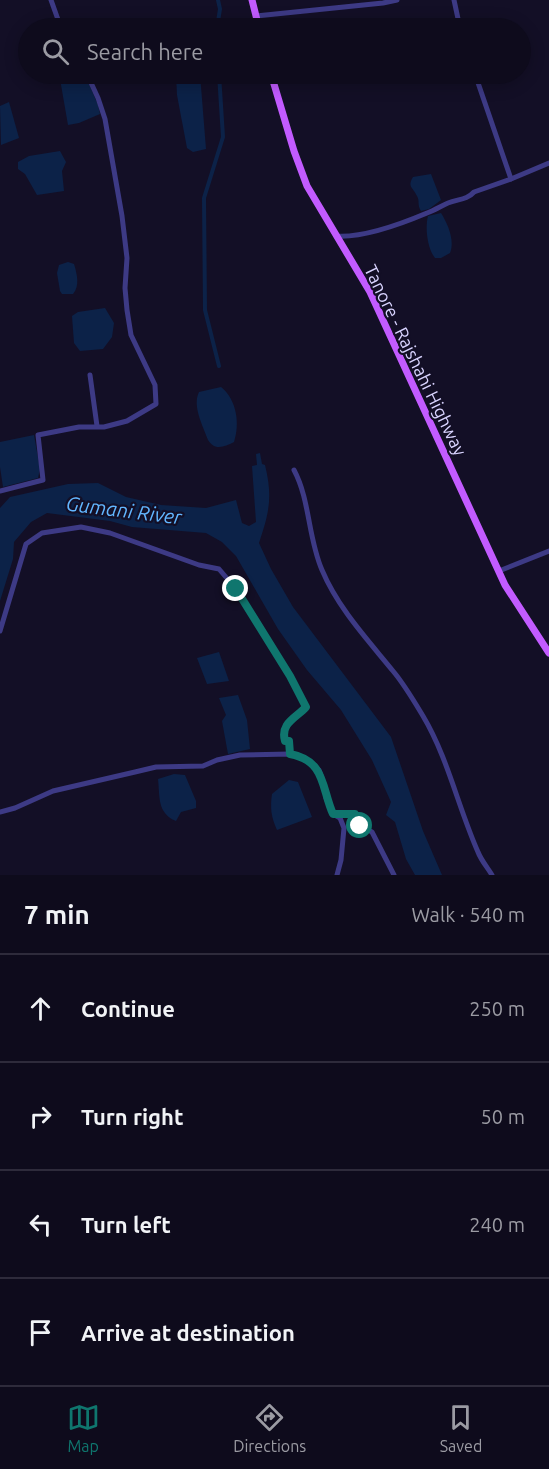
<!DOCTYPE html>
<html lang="en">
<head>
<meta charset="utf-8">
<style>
  body { margin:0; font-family:Ubuntu,sans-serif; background:#171425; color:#f1f3f6 }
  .stop { position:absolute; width:18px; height:18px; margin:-14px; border:4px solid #0f766e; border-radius:50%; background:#fff }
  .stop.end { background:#0f766e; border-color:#fff; box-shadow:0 2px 6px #0008 }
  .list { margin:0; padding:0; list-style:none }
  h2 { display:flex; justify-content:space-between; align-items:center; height:78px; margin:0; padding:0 24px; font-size:26px }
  h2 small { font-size:20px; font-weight:400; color:#9b9ba3 }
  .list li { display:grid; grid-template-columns:39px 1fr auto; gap:18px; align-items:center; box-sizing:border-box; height:108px; padding:0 24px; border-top:2px solid #2e2b3b }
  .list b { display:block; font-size:22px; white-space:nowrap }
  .list em { font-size:20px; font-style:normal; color:#9b9ba3 }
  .icon { flex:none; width:33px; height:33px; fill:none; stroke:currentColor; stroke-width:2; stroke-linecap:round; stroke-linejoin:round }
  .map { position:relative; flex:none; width:549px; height:875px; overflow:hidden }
  .search { position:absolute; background:#0e0b1c; box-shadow:0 3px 15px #0003; left:18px; right:18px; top:18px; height:66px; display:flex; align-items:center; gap:15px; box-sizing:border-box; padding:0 21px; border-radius:33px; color:#9b9ba3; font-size:22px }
  .sheet { height:510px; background:#0e0b1c }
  nav { display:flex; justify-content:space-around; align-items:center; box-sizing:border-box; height:84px; border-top:2px solid #2e2b3b; background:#0e0b1c; font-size:16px; color:#9b9ba3 }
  nav a { display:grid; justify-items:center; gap:3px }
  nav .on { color:#0f766e }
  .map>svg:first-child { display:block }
  .water { fill:#0c2248 }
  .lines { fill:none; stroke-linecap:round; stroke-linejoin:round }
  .canal { stroke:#0c2248; stroke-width:4 }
  .minor { stroke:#3d3a85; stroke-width:5 }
  .major { stroke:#c25bff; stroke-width:7 }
  .route { stroke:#0f766e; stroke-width:8 }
  .labels { text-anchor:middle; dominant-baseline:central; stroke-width:4.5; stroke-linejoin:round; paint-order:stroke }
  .street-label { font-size:18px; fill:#d9d4ff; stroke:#130f26 }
  .water-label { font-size:20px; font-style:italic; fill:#62b6ff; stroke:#130f26 }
</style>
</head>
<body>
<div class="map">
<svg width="549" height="875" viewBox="0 0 549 875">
  <rect width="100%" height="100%" fill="#130f26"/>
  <g class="water">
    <path d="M74,74H85L98,105L100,114L79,123L68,125L60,79Z"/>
    <path d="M176,74H200L206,149L193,152L187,148L177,95Z"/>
    <path d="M9,102L19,138L1,145L0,106Z"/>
    <path d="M60,151L66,162L62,171L64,191L37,195L25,174L18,169V162L29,156Z"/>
    <path d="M431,174L441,200L429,209L421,211C417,205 420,201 417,196C413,187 407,187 413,177Z"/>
    <path d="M441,213C448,224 455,241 450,253L441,258H435C427,248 425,227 428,216Z"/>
    <path d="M68,262L74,264C77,274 80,286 73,294H62L60,291L57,273L59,265Z"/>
    <path d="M105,308L114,323L112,337L103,349L80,351L74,343L72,316L78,312Z"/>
    <path d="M221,387C237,400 240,424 234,442C224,447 215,451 208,440C203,426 192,406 199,392Z"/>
    <path d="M34,435L40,469L38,478L3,487L0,467V442Z"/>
    <path d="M260,453L262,464L265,465C273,497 269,513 259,543L271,569L293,607L391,737L423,831L442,875H415L406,859L395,822L386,815L391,802L372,760L341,710L307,670L278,629L236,556L222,542L206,533L132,527L110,521L47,513L31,522L14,542L13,559L0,601V508L10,497L68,484L98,483L126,497L161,505L206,508L236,500L242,523L249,526L256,522L252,466L257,465L256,454Z"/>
    <path d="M219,652L229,681L207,684L197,658Z"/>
    <path d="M238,695L247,720L250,749L228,754L222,721L226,715L219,698Z"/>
    <path d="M174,774L185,775L196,801V808L181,812L176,821C157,813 160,797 158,779Z"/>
    <path d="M289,780L298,782L312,817L277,830C271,817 270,808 272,794Z"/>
  </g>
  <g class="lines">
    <g class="canal">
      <path d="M217,28L220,9L218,0"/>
      <path d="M219,74L223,137L204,198L205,310L219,366"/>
    </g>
    <g class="minor">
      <path d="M51,0L61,28"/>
      <path d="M454,0L460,28"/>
      <path d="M256,16L383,3L397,0"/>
      <path d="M511,179L549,163"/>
      <path d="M336,236C364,238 401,224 427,213C435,210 441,206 448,203C458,199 467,200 474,192L511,179L475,74"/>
      <path d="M90,375L97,426"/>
      <path d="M294,470C310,500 308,538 322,570C338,608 367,639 393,671C404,684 414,701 423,716C448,758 458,807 478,852C481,860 487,867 492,875"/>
      <path d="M0,491L43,480L38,435L79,427H104L127,421L156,404L155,385L131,335L127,310L125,288L127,258L122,216L105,119L98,98L87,74"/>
      <path d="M499,571L549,551"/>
      <path d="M0,631L26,544L42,533L81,527L110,533L199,565L219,569L236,589L257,621L290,676L306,707C296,718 280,723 285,741H289L290,754"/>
      <path d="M0,812L15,808L53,791L135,772L156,767L203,766L217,760L240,755L290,754L300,756L319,770L324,784L326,798L333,814L340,818L344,828L341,860L337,875"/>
      <path d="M334,814H355L360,826L372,832L394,875"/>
    </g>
    <g class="major">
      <path d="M252,0L259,28"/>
      <path d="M271,74L294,151L307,186L370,292L505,585L549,653"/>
    </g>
  </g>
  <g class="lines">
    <path class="route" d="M236,589L290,676L306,707C296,718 280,723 285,741H289L290,754C326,761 321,787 333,814H355L360,826"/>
  </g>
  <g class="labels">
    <g class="street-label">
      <text transform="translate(416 360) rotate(64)">Tanore - Rajshahi Highway</text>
    </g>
    <g class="water-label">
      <text transform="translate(124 510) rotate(7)">Gumani River</text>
    </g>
  </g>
</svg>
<div class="stop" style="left:360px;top:826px"></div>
<div class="stop end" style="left:236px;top:589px"></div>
<div class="search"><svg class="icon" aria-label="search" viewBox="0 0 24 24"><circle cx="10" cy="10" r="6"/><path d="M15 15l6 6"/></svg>Search here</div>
</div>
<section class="sheet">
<h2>7 min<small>Walk · 540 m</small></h2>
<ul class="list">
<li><svg class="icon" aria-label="ahead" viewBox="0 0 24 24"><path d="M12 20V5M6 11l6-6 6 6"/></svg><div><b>Continue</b></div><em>250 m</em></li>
<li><svg class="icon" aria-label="right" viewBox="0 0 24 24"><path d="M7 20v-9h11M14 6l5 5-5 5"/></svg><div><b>Turn right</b></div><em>50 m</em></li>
<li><svg class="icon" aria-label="left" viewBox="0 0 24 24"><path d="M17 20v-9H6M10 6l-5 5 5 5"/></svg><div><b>Turn left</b></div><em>240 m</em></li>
<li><svg class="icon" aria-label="arrive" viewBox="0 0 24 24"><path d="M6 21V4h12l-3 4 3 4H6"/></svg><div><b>Arrive at destination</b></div></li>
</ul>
</section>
<nav>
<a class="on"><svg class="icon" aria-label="map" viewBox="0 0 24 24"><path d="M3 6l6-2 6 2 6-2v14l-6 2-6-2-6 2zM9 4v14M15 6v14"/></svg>Map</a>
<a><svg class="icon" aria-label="directions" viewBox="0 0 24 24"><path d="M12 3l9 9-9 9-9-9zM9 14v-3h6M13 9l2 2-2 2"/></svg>Directions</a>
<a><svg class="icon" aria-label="saved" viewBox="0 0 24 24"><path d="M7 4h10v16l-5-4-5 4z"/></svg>Saved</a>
</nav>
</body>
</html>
